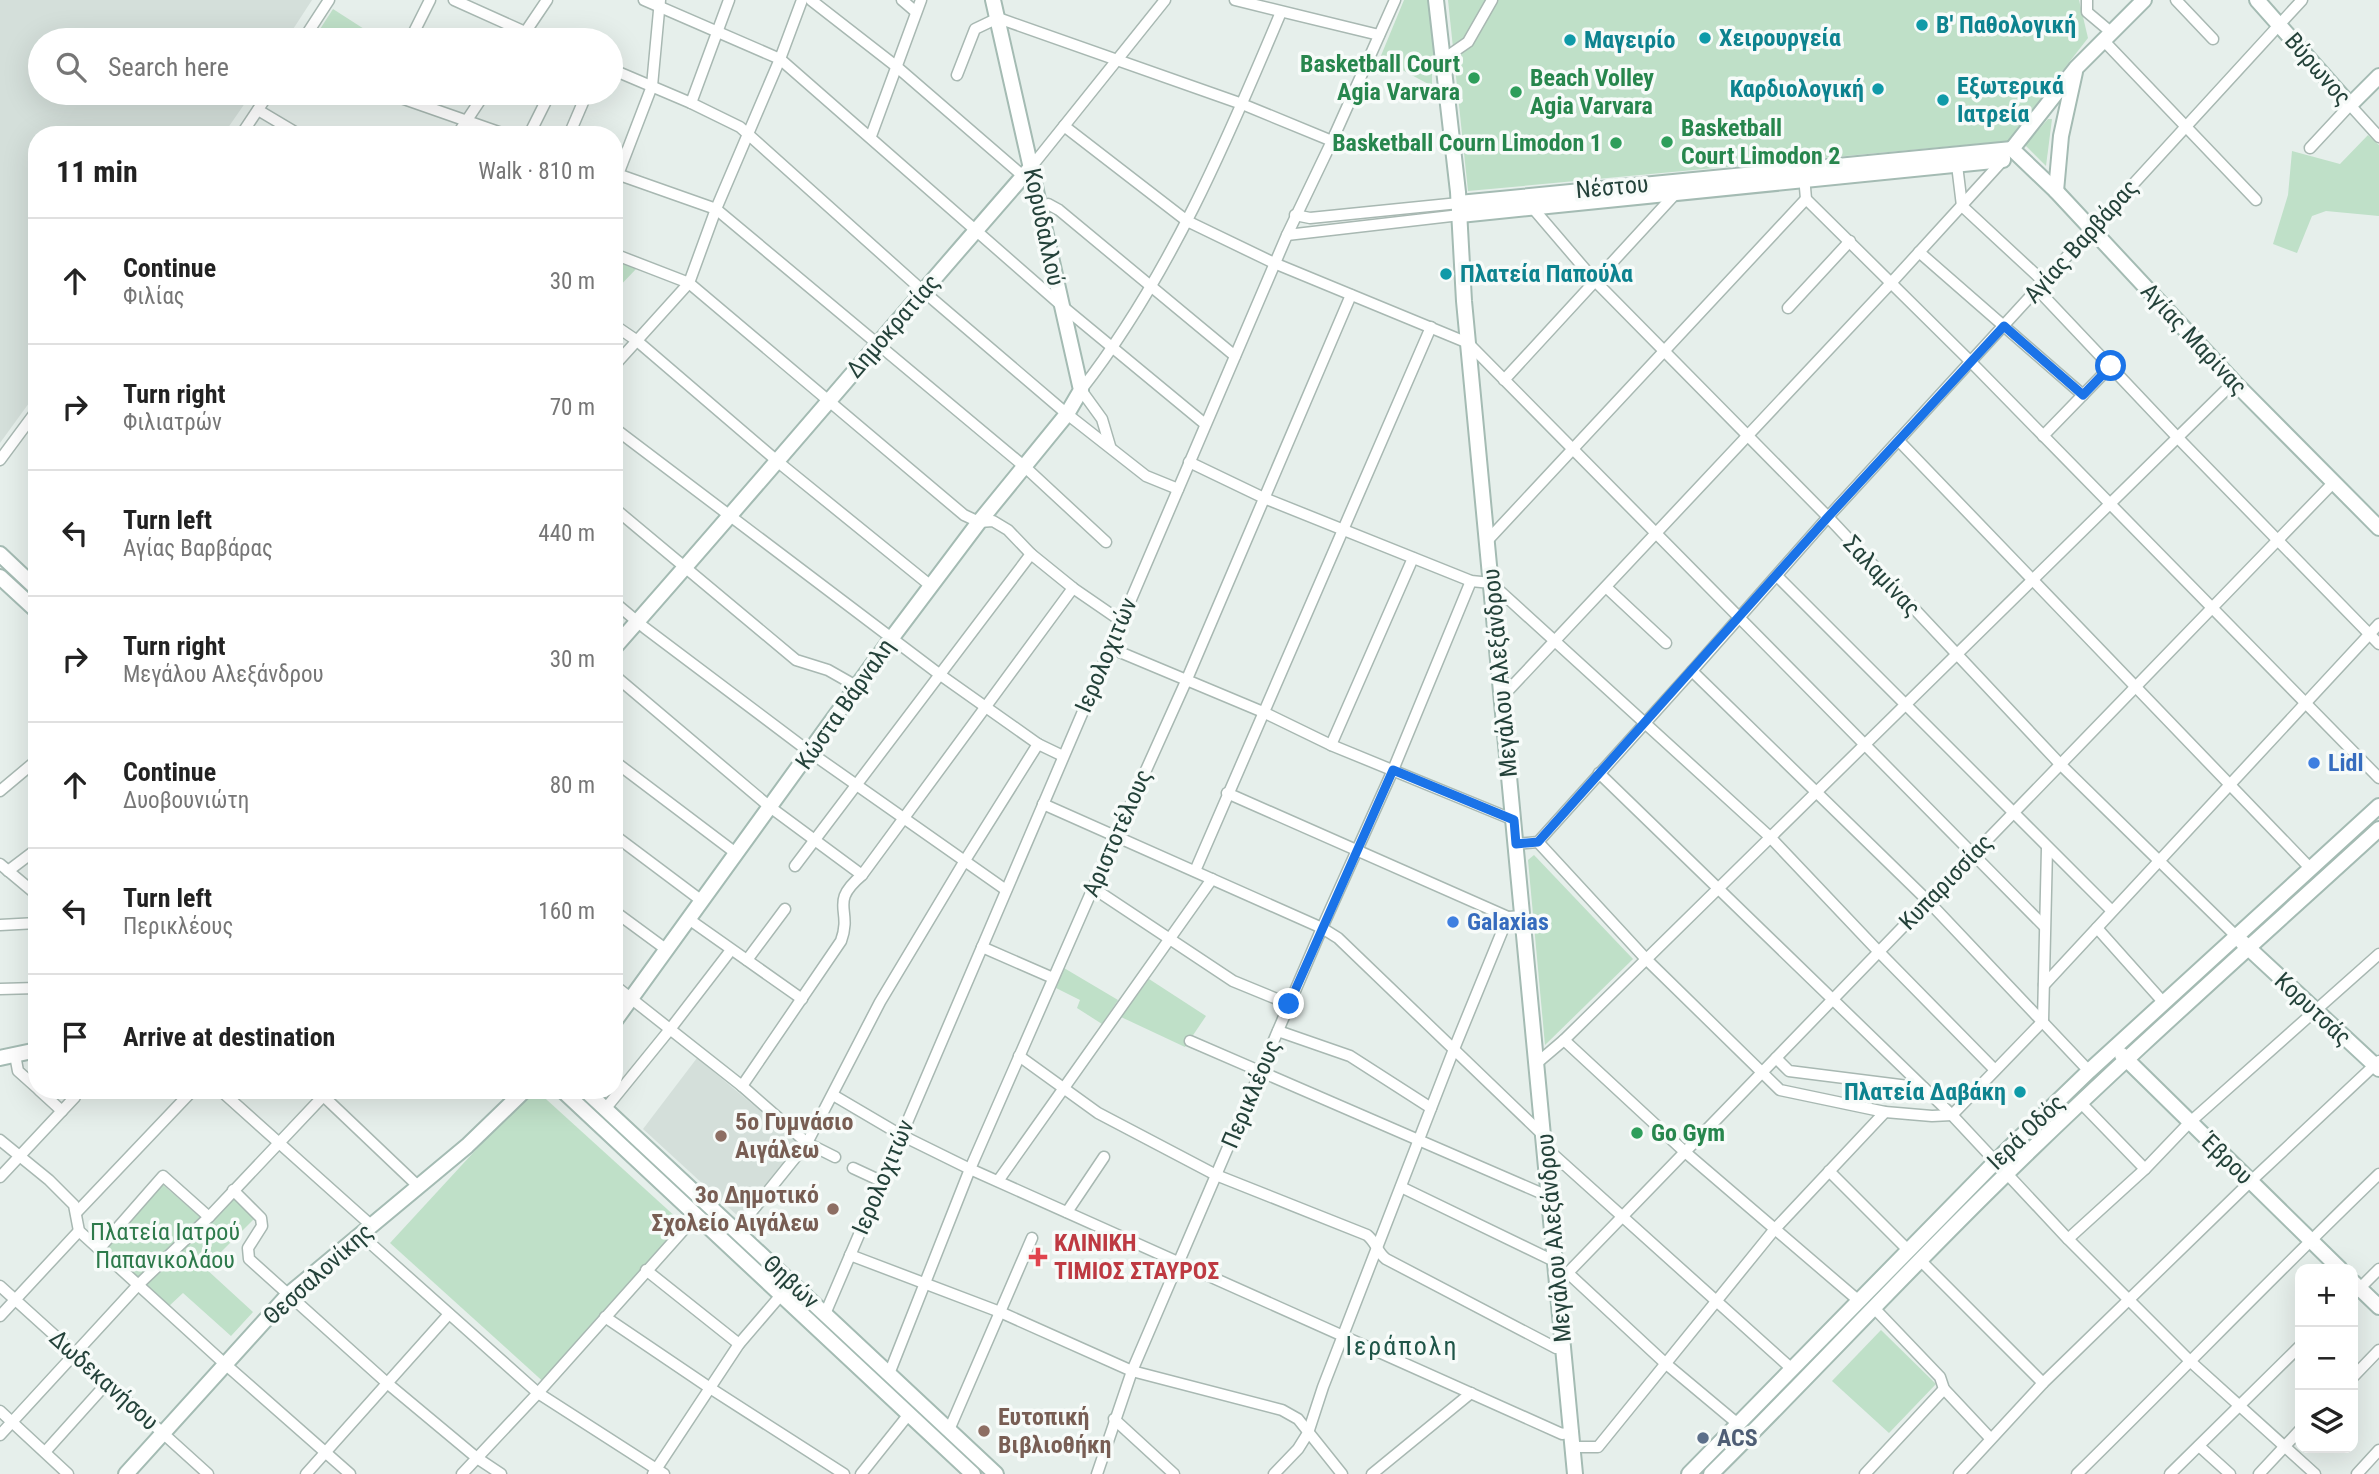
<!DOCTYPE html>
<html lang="en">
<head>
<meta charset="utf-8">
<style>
  body { margin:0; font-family:"Roboto Condensed",sans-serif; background:#f6f6f6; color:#222 }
  .controls { position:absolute; right:21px; bottom:21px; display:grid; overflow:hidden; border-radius:14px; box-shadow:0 7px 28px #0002 }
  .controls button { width:63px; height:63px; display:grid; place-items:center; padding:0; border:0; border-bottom:2px solid #e0e0e0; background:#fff; color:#222; font:35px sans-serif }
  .stop { position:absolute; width:21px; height:21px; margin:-16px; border:5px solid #1a73e8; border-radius:50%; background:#fff }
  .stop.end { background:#1a73e8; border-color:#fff; box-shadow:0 2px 7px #0008 }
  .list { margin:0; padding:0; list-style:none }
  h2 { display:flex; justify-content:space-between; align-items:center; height:91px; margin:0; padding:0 28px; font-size:30px }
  h2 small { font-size:23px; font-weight:400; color:#767676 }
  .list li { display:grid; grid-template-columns:46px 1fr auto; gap:21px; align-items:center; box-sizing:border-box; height:126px; padding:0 28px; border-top:2px solid #e0e0e0 }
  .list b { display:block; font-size:26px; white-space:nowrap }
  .list p { margin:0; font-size:23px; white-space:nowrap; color:#767676 }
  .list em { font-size:23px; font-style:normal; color:#767676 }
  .icon { flex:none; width:38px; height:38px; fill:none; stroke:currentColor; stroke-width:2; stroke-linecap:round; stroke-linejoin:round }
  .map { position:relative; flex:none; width:2379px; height:1474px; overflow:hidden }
  .search { position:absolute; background:#fff; box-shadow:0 7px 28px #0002; left:28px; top:28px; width:595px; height:77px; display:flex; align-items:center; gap:18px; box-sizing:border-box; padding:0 24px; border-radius:38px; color:#767676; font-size:26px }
  .panel { position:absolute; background:#fff; box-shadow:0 7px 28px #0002; left:28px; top:126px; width:595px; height:973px; border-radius:28px }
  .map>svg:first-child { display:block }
  .built { fill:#d4dfda }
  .green { fill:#bfe0c8 }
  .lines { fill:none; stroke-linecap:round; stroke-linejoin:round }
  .street-casing { stroke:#a8b8b2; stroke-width:13 }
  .secondary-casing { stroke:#a4bbb3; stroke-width:18 }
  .street { stroke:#fff; stroke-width:10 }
  .secondary { stroke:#fff; stroke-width:14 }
  .route { stroke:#1a73e8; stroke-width:9 }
  .culture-dot { fill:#0f9aa8; stroke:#f7fbf9; stroke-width:2.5 }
  .leisure-dot { fill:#2e9e5b; stroke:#f7fbf9; stroke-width:2.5 }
  .shop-dot { fill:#3f7fe0; stroke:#f7fbf9; stroke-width:2.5 }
  .education-dot { fill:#8d6e63; stroke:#f7fbf9; stroke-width:2.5 }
  .health-dot { fill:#e0444e; stroke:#f7fbf9; stroke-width:2.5 }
  .service-dot { fill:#5c6f8a; stroke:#f7fbf9; stroke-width:2.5 }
  .labels { text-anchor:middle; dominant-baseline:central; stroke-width:7; stroke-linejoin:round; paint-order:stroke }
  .culture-label { font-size:24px; font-weight:bold; fill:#0d838f; stroke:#f7fbf9; text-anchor:start }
  .leisure-label { font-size:24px; font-weight:bold; fill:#27864d; stroke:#f7fbf9; text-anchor:start }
  .street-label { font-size:24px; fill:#24423a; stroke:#f7fbf9 }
  .shop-label { font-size:24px; font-weight:bold; fill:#366cbe; stroke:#f7fbf9; text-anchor:start }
  .education-label { font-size:24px; font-weight:bold; fill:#785e54; stroke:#f7fbf9; text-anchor:start }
  .park-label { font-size:24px; fill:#2d7a4b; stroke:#f7fbf9 }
  .health-label { font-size:24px; font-weight:bold; fill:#be3a42; stroke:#f7fbf9; text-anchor:start }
  .service-label { font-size:24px; font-weight:bold; fill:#4e5e75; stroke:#f7fbf9; text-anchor:start }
  .neighbourhood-label { font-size:26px; letter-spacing:2px; fill:#1f5548; stroke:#f7fbf9 }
</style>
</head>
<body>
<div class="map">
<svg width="2379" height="1474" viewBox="0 0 2379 1474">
  <rect width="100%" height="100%" fill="#e6efeb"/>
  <g class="built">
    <path d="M0,0H312L286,40H40V93H252L223,135H37V392L0,443Z"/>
    <path d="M697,1058L799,1143L740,1218L643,1129Z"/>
  </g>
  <g class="green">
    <path d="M1404,0H1432L1439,67H1432V86L1380,58Z"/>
    <path d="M1448,0H2079L2088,38L2008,141L1468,191Z"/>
    <path d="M333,9L375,36L372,40H313Z"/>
    <path d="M2048,119H2052L2046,166L2025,145Z"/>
    <path d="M2368,135L2379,145V216L2326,211L2312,216L2297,253L2273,244L2288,195L2292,151L2340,164Z"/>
    <path d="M614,261L637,268L614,292Z"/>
    <path d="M1534,855L1633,959L1545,1045L1528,860Z"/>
    <path d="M1064,968L1118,1000L1102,1024L1077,1008L1080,1000L1056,988Z"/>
    <path d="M1149,979L1206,1016L1185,1047L1121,1017Z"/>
    <path d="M531,1090H536L689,1229L548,1386L390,1243Z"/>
    <path d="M162,1184L207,1223L232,1197L254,1219L205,1268L253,1312L231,1336L183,1293L168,1307L104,1249Z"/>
    <path d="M1881,1330L1936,1384L1889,1433L1832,1381Z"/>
  </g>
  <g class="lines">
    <g class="street-casing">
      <g id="street">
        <path d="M454,0L543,40"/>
        <path d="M644,0L780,59L1061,305L1205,424"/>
        <path d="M811,0L897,67L1023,176"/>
        <path d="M902,0L916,12"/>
        <path d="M1235,0L1379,35"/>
        <path d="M2087,0V12L2112,33"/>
        <path d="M2176,0L2213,39"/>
        <path d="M303,40L329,0"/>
        <path d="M410,40L430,0"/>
        <path d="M520,40L547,0"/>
        <path d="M2104,41L2256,200"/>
        <path d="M1442,60L1468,42L1492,0"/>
        <path d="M611,69L691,103L740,127L923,291L1067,414L1146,476L1178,489"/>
        <path d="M957,75L975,29L998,18L1242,104L1332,141"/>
        <path d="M387,93L507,135"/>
        <path d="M691,103L729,0"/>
        <path d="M258,110L300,135"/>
        <path d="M1064,126L1187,221L1274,263L1468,343L2044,926"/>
        <path d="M241,135L269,93"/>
        <path d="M457,135L485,93"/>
        <path d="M529,135L550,93"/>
        <path d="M569,135L587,93"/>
        <path d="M871,136L921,0"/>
        <path d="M2310,148L2350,105L2379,137"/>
        <path d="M1957,165L1962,206L2044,282"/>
        <path d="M1032,166L1165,0"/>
        <path d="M614,173L716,209L1025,467L1106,542"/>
        <path d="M1804,176L1806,199L1971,362L2379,778"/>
        <path d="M614,185L652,86L660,0"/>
        <path d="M1531,206L1596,282L1828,517L2060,764L2236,936"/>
        <path d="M1039,208L1048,204L1059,210L1235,356"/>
        <path d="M1295,215L1310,218L1459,203"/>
        <path d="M1287,235L1460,215"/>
        <path d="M1919,252L2083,395"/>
        <path d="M614,254L689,283L964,515L979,522L993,521L1008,530L1031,554L1073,588L1121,621"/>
        <path d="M2037,289L2178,438L2379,644"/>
        <path d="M1788,308L1850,241"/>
        <path d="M614,325L636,340L783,466L931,586"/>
        <path d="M614,366L689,283L716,209L780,59L802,0"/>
        <path d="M1504,380L1677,192"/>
        <path d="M614,428L939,674L1038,744L1063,756"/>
        <path d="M2043,436L2111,366"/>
        <path d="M1899,441L2310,868"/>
        <path d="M1110,446L1102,419L1081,390C1169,277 1226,143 1281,12"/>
        <path d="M0,460L37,410"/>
        <path d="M1189,462L1264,498L1471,581L1491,583L1770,837L1879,952L1995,1070"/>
        <path d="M614,508L796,660L828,670L858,687"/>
        <path d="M1487,541L1806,199"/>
        <path d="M1777,576L2112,911"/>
        <path d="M1607,588L1666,643"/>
        <path d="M614,602L645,628L811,753L1006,890"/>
        <path d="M1110,648L1263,712L1331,745L1514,820"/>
        <path d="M1692,671L1928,901L2089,1071"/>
        <path d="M614,675L770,807L862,875"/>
        <path d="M1502,697L1891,283L2005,158"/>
        <path d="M1331,745L1413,558"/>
        <path d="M614,761L737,854"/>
        <path d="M1599,773L1952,1115L2068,1239L2191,1362L2315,1474"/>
        <path d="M0,791L37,760"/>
        <path d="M1227,793L1508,917"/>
        <path d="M1043,804L1322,928L1338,938L1543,1135"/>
        <path d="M614,835L702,901"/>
        <path d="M1538,842L1646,959L1780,1090L1885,1112L1932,1116L1952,1115"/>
        <path d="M1516,844L1538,842L1692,671L1828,517L2302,0"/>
        <path d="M0,864L37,895"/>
        <path d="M795,866L1031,554"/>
        <path d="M8,871L37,849"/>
        <path d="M1195,871L1431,327"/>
        <path d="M1093,888L1233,981L1289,1004"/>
        <path d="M614,911L667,950"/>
        <path d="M690,920L802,999"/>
        <path d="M0,925L37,923"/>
        <path d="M2097,928L2164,1003"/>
        <path d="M982,947L1053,978"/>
        <path d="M747,960L785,909"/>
        <path d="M614,985L742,1086L807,1143L835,1157"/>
        <path d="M2044,985L2379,624"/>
        <path d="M0,989L37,988"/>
        <path d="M2043,1021L2047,848"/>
        <path d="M1278,1031L1350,1056L1431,1108"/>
        <path d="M1564,1040L1685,1152L1859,1301"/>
        <path d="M1190,1041L1550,1197"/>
        <path d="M15,1055L18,1071L37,1088"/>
        <path d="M1019,1056L1098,1113L1216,1175L1367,1235C1376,1242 1377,1252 1386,1259L1556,1348H1565"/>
        <path d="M1776,1058L1789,1071L1924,1088"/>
        <path d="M1537,1063L1564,1040L2234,382"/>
        <path d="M742,1086L841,941C853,908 828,904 862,875L1073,588"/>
        <path d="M39,1090L62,1111"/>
        <path d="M220,1090L372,1226"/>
        <path d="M317,1090L419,1187"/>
        <path d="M833,1095L901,1135L970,1169L1562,1434L1573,1432"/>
        <path d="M2081,1103L2145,1169"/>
        <path d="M606,1108L671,1028L731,950"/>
        <path d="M1952,1115L2043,1021"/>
        <path d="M0,1140L49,1180L74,1205L79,1231L225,1364L350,1474"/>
        <path d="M1545,1147L1792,1369"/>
        <path d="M853,1168L881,1181"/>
        <path d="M1829,1171L1908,1250"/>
        <path d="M0,1177L75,1097"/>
        <path d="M998,1181L1212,879"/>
        <path d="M1401,1187L1556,1262"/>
        <path d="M233,1190L261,1218L262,1226L248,1248L249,1259L387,1383L477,1458L501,1474"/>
        <path d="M1067,1212L1104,1157"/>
        <path d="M76,1213L193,1090"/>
        <path d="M736,1231L807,1143L880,1002L964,862L1038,744"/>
        <path d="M361,1235L538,1393L664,1474"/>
        <path d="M2068,1239L2145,1169L2189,1123L2379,954"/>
        <path d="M99,1249L163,1176L209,1217"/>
        <path d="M850,1255L1000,1312L1132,1371L1282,1410L1298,1419L1342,1474"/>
        <path d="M1921,1261L2043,1383"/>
        <path d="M646,1270L739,1344"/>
        <path d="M1568,1273L1665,1363L1738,1424"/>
        <path d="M1558,1283L2334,482"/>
        <path d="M0,1286L208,1474"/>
        <path d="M2353,1295L2379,1269"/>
        <path d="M1875,1309L1940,1377L1944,1389L1990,1438"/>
        <path d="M825,1314L1287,235L1332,141L1395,0"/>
        <path d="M0,1316L79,1231"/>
        <path d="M605,1317L710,1388L844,1474"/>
        <path d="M889,1374L970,1169L1093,888L1187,679L1351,295"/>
        <path d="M2353,1377L2379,1350"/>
        <path d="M0,1411L68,1474"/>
        <path d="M1114,1419L1174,1474"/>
        <path d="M949,1430L1032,1238"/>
        <path d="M0,1435L138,1285L209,1217L329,1090"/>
        <path d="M2199,1446L2230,1474"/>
        <path d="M1574,1447H1598L1774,1230L1885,1112"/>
        <path d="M45,1452L107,1383"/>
        <path d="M306,1474L449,1314"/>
        <path d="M462,1474L538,1393L696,1216"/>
        <path d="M653,1474L739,1344L781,1295"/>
        <path d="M861,1474L909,1414"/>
        <path d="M1097,1474L1132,1371L1322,928L1393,770L1471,581"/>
        <path d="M1274,1474L1298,1449L1308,1433L1323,1387L1454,1049L1508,917L1523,916"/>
        <path d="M1372,1474L1471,1393"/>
        <path d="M1865,1474L1944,1389"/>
        <path d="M1959,1474L2043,1383L2251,1181L2379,1061"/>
        <path d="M2077,1474C2178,1375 2277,1272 2379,1174"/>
        <path d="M2170,1474L2300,1346"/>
        <path d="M2259,1474L2300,1430"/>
        <path d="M2357,1474L2379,1450"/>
      </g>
    </g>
    <g class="secondary-casing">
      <g id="secondary">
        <path d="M1436,0L1458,192L1464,301L1575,1474"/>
        <path d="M2257,0L2350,105L2379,76"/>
        <path d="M2012,149L2056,191L2234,382L2379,528"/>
        <path d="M2012,149L2076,68L2144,0"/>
        <path d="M2056,191L2061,136L2075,72"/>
        <path d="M1459,203L2012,149"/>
        <path d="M1460,215L2003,160"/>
        <path d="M0,554L37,589"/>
        <path d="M0,577L37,611"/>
        <path d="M614,648C755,489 892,326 1032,166"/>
        <path d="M2242,942L2379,1069"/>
        <path d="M614,1022L891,639L979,522L1067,414L1081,390L993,0"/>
        <path d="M2122,1055L2340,1269"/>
        <path d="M0,1058L37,1050"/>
        <path d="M562,1090L973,1474"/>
        <path d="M585,1090L996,1474"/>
        <path d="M2353,1282L2379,1307"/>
        <path d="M126,1474L288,1295L467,1146L525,1090"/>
        <path d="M1689,1474L2004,1153L2089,1071L2379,806"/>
        <path d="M1711,1474C1808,1378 1900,1278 1998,1182C2121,1061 2251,946 2379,829"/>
      </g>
    </g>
    <use href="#street" class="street"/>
    <use href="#secondary" class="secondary"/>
  </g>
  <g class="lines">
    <path class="route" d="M1289,1004L1393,770L1514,820L1516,844L1538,842L1828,517L2004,326L2083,395L2111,366"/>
  </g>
  <g class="culture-dot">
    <circle cx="1922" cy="25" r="7"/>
    <circle cx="1705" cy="38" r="7"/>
    <circle cx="1570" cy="40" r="7"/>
    <circle cx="1878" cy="89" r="7"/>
    <circle cx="1943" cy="100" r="7"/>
    <circle cx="1446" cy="274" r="7"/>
    <circle cx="2020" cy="1092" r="7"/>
  </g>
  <g class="leisure-dot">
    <circle cx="1474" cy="78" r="7"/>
    <circle cx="1516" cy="92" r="7"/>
    <circle cx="1667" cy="142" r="7"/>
    <circle cx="1616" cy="143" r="7"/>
    <circle cx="1637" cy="1133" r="7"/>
  </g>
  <g class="shop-dot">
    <circle cx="2314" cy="763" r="7"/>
    <circle cx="1453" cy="922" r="7"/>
  </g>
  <g class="education-dot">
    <circle cx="721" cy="1136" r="7"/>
    <circle cx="833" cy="1209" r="7"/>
    <circle cx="984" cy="1431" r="7"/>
  </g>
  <path class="health-dot" d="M1034.5 1246.5h7v7h7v7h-7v7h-7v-7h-7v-7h7z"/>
  <circle class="service-dot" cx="1703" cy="1438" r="7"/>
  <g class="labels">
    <g class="culture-label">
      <text x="1936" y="25">Β' Παθολογική</text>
      <text x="1719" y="38">Χειρουργεία</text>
      <text x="1584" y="40">Μαγειρίο</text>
      <text x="1957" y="86">Εξωτερικά<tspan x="1957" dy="28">Ιατρεία</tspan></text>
      <text x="1864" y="89" text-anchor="end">Καρδιολογική</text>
      <text x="1460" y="274">Πλατεία Παπούλα</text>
      <text x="2006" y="1092" text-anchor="end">Πλατεία Δαβάκη</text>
    </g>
    <g class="leisure-label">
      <text x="1460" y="64" text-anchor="end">Basketball Court<tspan x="1460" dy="28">Agia Varvara</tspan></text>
      <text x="1530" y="78">Beach Volley<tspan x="1530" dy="28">Agia Varvara</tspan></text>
      <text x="1681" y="128">Basketball<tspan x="1681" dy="28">Court Limodon 2</tspan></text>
      <text x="1602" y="143" text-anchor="end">Basketball Courn Limodon 1</text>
      <text x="1651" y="1133">Go Gym</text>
    </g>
    <g class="street-label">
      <text transform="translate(2318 69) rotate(49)">Βύρωνος</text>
      <text transform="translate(1612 187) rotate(-5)">Νέστου</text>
      <text transform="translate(1044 227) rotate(78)">Κορυδαλλού</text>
      <text transform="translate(2081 241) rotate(-48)">Αγίας Βαρβάρας</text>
      <text transform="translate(893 326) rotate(-49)">Δημοκρατίας</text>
      <text transform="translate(2194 339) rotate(47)">Αγίας Μαρίνας</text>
      <text transform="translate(1882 576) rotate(47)">Σαλαμίνας</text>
      <text transform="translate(1106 655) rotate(-67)">Ιερολοχιτών</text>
      <text transform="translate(1500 673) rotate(-95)">Μεγάλου Αλεξάνδρου</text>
      <text transform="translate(845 704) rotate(-55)">Κώστα Βάρναλη</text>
      <text transform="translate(1117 833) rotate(-66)">Αριστοτέλους</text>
      <text transform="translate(1946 882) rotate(-46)">Κυπαρισσίας</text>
      <text transform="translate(2313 1009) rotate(43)">Κορυτσάς</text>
      <text transform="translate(1251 1094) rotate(-67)">Περικλέους</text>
      <text transform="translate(2026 1132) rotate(-44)">Ιερά Οδός</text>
      <text transform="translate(2227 1159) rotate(44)">Έβρου</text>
      <text transform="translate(883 1177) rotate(-67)">Ιερολοχιτών</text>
      <text transform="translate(1554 1238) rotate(-95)">Μεγάλου Αλεξάνδρου</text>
      <text transform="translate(318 1274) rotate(-42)">Θεσσαλονίκης</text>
      <text transform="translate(791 1282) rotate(43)">Θηβών</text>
      <text transform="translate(104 1380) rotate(42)">Δωδεκανήσου</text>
    </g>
    <g class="shop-label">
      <text x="2328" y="763">Lidl</text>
      <text x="1467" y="922">Galaxias</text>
    </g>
    <g class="education-label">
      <text x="735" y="1122">5ο Γυμνάσιο<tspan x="735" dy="28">Αιγάλεω</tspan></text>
      <text x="819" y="1195" text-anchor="end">3ο Δημοτικό<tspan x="819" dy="28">Σχολείο Αιγάλεω</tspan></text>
      <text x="998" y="1417">Ευτοπική<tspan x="998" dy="28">Βιβλιοθήκη</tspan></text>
    </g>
    <g class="park-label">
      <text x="165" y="1232">Πλατεία Ιατρού<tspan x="165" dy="28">Παπανικολάου</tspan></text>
    </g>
    <g class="health-label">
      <text x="1054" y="1243">ΚΛΙΝΙΚΗ<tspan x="1054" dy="28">ΤΙΜΙΟΣ ΣΤΑΥΡΟΣ</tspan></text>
    </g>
    <g class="service-label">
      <text x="1717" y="1438">ACS</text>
    </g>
    <g class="neighbourhood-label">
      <text x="1402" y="1346">Ιεράπολη</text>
    </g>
  </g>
</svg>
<div class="controls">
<button>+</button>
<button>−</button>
<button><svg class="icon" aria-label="layers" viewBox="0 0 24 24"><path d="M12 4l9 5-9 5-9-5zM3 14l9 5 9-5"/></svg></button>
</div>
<div class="stop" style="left:2111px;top:366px"></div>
<div class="stop end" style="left:1289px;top:1004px"></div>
<div class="search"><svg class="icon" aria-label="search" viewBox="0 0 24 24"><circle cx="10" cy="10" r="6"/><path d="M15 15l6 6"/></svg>Search here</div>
<section class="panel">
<h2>11 min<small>Walk · 810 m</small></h2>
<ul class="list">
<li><svg class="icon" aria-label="ahead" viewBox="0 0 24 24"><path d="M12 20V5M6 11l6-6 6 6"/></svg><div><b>Continue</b><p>Φιλίας</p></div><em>30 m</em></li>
<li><svg class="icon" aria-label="right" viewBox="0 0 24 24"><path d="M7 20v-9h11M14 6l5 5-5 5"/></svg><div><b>Turn right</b><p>Φιλιατρών</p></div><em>70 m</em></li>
<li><svg class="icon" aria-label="left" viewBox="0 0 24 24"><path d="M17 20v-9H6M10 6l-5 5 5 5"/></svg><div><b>Turn left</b><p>Αγίας Βαρβάρας</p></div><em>440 m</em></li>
<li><svg class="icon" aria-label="right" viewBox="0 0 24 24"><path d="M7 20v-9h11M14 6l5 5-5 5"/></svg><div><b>Turn right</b><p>Μεγάλου Αλεξάνδρου</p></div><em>30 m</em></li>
<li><svg class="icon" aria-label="ahead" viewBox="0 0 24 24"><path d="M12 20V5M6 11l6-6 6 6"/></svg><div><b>Continue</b><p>Δυοβουνιώτη</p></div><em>80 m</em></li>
<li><svg class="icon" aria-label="left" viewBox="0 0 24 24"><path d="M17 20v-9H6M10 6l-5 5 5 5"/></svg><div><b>Turn left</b><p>Περικλέους</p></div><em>160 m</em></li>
<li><svg class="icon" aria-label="arrive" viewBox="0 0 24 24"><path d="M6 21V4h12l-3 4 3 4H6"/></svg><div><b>Arrive at destination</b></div></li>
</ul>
</section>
</div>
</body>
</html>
